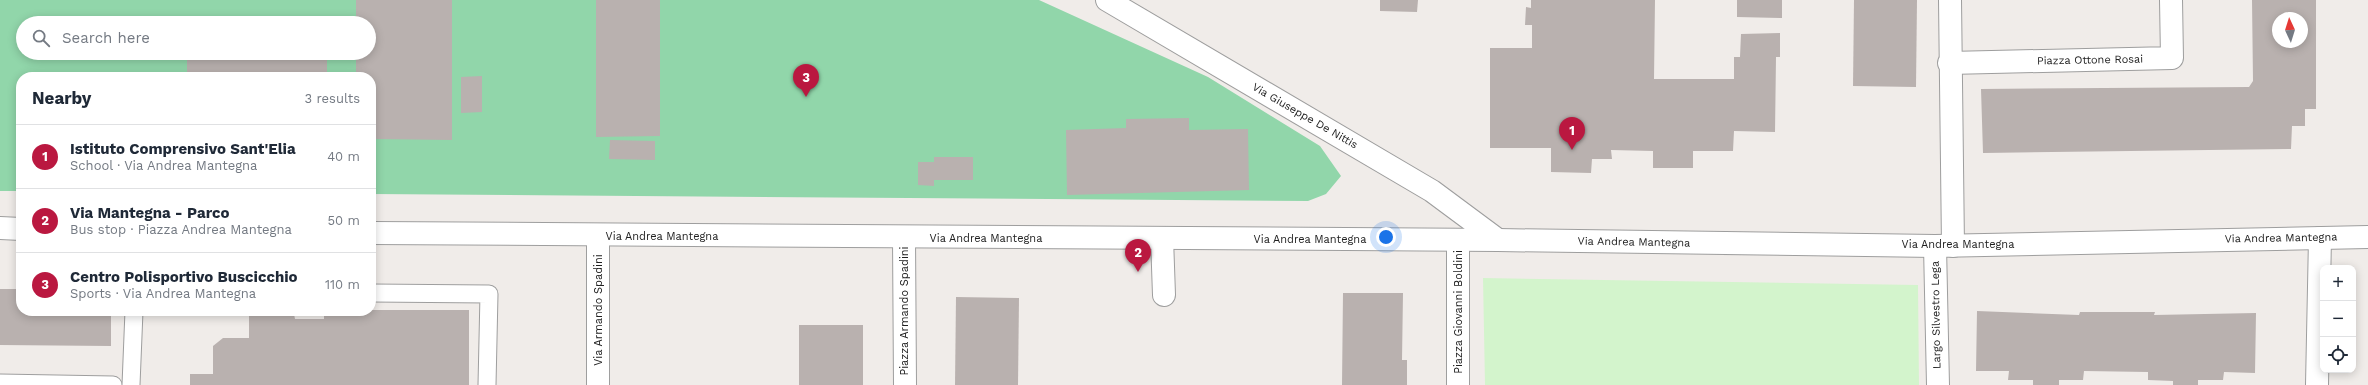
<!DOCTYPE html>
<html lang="en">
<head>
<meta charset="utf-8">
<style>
  body { margin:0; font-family:"Work Sans",sans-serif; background:#f2f2f3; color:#1f2937 }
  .controls { position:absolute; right:12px; bottom:12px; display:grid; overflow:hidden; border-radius:8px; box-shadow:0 2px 10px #0003 }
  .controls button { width:36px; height:36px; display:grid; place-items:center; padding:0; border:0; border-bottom:1px solid #e0e1e3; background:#fff; color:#1f2937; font:20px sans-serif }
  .compass { position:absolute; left:2272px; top:12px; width:36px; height:36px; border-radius:50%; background:#fff; box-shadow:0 2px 10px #0003; rotate:356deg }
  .you { position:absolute; left:1386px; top:237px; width:14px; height:14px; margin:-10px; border:3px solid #fff; border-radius:50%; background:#1a73e8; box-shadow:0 0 0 6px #1a73e833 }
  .badge { display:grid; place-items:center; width:26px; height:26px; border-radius:50%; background:#ba1840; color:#fff; font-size:13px; font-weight:700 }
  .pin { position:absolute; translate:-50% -33px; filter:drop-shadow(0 1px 2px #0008) }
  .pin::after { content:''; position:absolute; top:21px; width:14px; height:12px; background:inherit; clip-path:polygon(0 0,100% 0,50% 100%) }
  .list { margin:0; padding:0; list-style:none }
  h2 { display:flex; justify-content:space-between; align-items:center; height:52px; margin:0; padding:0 16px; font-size:17px }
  h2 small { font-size:13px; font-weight:400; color:#747a83 }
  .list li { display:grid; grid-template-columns:26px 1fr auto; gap:12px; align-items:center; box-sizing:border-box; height:64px; padding:0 16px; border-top:1px solid #e0e1e3 }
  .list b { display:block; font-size:15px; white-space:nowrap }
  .list p { margin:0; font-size:13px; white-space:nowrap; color:#747a83 }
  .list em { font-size:13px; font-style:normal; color:#747a83 }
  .icon { flex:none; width:22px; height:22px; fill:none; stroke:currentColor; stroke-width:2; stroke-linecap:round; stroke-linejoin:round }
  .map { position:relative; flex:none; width:2368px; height:385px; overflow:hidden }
  .search { position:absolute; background:#fff; box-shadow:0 2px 10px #0003; left:16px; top:16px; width:360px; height:44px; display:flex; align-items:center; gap:10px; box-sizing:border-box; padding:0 14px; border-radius:22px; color:#747a83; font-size:15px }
  .panel { position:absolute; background:#fff; box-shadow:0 2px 10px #0003; left:16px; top:72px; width:360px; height:244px; border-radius:16px }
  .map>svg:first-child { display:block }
  .park { fill:#d3f4cc }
  .pitch { fill:#91d6aa; fill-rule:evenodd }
  .building { fill:#b9b1af; fill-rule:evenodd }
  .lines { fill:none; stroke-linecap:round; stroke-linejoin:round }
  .lane-casing { stroke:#9e9e9e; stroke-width:19 }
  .street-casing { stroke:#9e9e9e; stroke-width:24 }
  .lane { stroke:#fff; stroke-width:17 }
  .street { stroke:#fff; stroke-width:22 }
  .labels { text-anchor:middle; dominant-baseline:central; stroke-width:4; stroke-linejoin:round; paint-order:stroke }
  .street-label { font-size:11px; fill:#212121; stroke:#fff }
</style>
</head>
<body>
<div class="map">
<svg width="2368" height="385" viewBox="0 0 2368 385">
  <rect width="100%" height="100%" fill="#f0ece9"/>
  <path class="park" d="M1483,278L1918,285L1919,385H1485Z"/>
  <path class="pitch" d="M0,0H1039L1208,77L1320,146L1341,176L1326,194L1308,201L371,194V77H21V191H0ZM23,23H369V53H23Z"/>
  <g class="building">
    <path d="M356,0H452V140L371,139V77H356V53H369V23H356Z"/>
    <path d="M596,0H660V136L596,137Z"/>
    <path d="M1380,0H1418L1417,12L1380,11Z"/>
    <path d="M1531,0H1655L1654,79H1734V57H1740L1741,34L1780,33V57H1776L1775,132L1734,131L1733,151H1693V168H1653V151L1611,150L1612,159H1592L1591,173L1551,172V148H1490V48H1532V25H1525L1526,7L1531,8Z"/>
    <path d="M1737,0H1782V18L1737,17Z"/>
    <path d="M1854,0H1917L1916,87L1853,86Z"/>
    <path d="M2252,0H2316V109H2305V126H2292L2291,149L1983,153L1981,89L2249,87L2253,81ZM2278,18H2302V42H2278Z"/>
    <path d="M187,53H327V77L187,76Z"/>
    <path d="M482,76V112L461,113V77Z"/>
    <path d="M1189,118V130L1248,129L1249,190L1067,195L1066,130L1126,128V119Z"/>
    <path d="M610,140L655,141V160L609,159Z"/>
    <path d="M934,157H973V180H934V186L918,185V162H934Z"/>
    <path d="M0,289H21V311H111V346L0,345Z"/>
    <path d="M1343,293H1403L1402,360H1407V385H1342Z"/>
    <path d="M956,297L1019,298L1018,385H955Z"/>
    <path d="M371,310H469V385H190V374H213V346L223,338H249V313L294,314L295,319H324V311Z"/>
    <path d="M1977,311L2079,315L2080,312H2155L2154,315L2256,313L2255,373L2224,372L2223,380H2198V385H2173V381L2148,380V372L2084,371L2083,380H2059V385H2033V380H2008L2009,371H1976Z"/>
    <rect x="799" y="325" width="64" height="60"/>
  </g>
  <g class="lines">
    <g class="lane-casing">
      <g id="lane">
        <path d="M371,293L489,294L487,385"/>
        <path d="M0,383L113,385"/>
        <path d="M131,385L134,311"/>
      </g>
    </g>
    <g class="street-casing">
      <g id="street">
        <path d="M1107,0L1432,191L1498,240"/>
        <path d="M1950,0L1953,246"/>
        <path d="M1949,63L2172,58L2171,0"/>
        <path d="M0,228L21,229"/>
        <path d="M371,233L1498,240L1935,246L2368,237"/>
        <path d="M598,236V385"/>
        <path d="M904,238L905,385"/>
        <path d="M1162,238L1164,295"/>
        <path d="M1458,240V385"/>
        <path d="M1935,246L1938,385"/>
        <path d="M2317,385L2320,238"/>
      </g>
    </g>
    <use href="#lane" class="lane"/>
    <use href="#street" class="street"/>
  </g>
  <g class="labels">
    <g class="street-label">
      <text transform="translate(2090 60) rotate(-1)">Piazza Ottone Rosai</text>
      <text transform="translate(1305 116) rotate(30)">Via Giuseppe De Nittis</text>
      <text x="662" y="236">Via Andrea Mantegna</text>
      <text x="986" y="238">Via Andrea Mantegna</text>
      <text transform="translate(2281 238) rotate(-1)">Via Andrea Mantegna</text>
      <text x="1310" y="239">Via Andrea Mantegna</text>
      <text transform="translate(1634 242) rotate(1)">Via Andrea Mantegna</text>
      <text x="1958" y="244">Via Andrea Mantegna</text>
      <text transform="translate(598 310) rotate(-90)">Via Armando Spadini</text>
      <text transform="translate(904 311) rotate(-90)">Piazza Armando Spadini</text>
      <text transform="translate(1458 312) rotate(-90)">Piazza Giovanni Boldini</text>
      <text transform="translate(1936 315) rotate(-91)">Largo Silvestro Lega</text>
    </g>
  </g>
</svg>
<div class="controls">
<button>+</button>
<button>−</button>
<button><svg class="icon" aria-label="locate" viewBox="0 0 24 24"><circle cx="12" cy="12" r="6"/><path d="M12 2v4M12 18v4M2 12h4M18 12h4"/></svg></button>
</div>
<svg class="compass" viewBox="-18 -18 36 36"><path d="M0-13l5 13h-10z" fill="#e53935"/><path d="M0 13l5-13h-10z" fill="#747a83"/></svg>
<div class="you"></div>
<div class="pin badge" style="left:1572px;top:150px">1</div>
<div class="pin badge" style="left:1138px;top:272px">2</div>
<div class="pin badge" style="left:806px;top:97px">3</div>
<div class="search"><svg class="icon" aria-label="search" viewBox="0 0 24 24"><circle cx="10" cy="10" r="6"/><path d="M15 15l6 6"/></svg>Search here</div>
<section class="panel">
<h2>Nearby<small>3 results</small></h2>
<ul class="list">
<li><span class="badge">1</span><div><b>Istituto Comprensivo Sant'Elia</b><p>School · Via Andrea Mantegna</p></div><em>40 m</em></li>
<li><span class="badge">2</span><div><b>Via Mantegna - Parco</b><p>Bus stop · Piazza Andrea Mantegna</p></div><em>50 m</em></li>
<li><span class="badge">3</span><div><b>Centro Polisportivo Buscicchio</b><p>Sports · Via Andrea Mantegna</p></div><em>110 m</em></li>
</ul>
</section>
</div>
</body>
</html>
